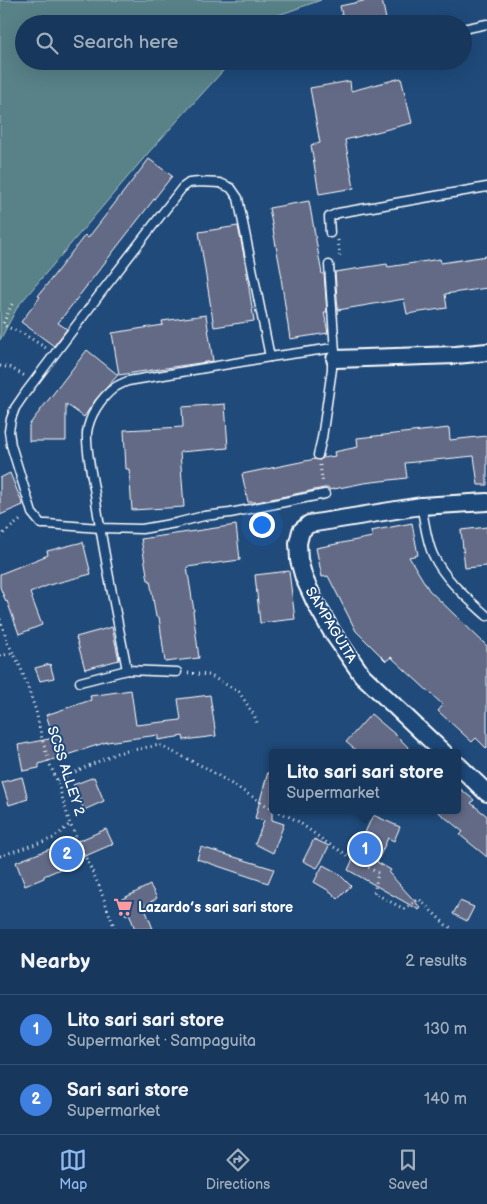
<!DOCTYPE html>
<html lang="en">
<head>
<meta charset="utf-8">
<style>
  body { margin:0; font-family:"Balsamiq Sans",sans-serif; background:#203f62; color:#f1f3f6 }
  .you { position:absolute; left:261px; top:524px; width:18px; height:18px; margin:-12px; border:4px solid #fff; border-radius:50%; background:#1a73e8; box-shadow:0 0 0 8px #1a73e833 }
  .badge { display:grid; place-items:center; width:32px; height:32px; border-radius:50%; background:#90b9f0; color:#fff; font-size:16px; font-weight:700 }
  .pin { position:absolute; translate:-50% -50%; border:2px solid #fff; box-shadow:0 1px 5px #0006 }
  .popup { position:absolute; left:269px; top:749px; width:192px; height:65px; box-sizing:border-box; display:grid; place-content:center; border-radius:5px; background:#17385c; filter:drop-shadow(0 1px 4px #0005); font-size:16px; white-space:nowrap; color:#9eacbb }
  .popup b { font-size:19px; color:#f1f3f6 }
  .popup::after { content:''; position:absolute; left:50%; top:100%; margin-left:-10px; border:10px solid transparent; border-top-color:#17385c }
  .list { margin:0; padding:0; list-style:none }
  h2 { display:flex; justify-content:space-between; align-items:center; height:65px; margin:0; padding:0 20px; font-size:21px }
  h2 small { font-size:16px; font-weight:400; color:#9eacbb }
  .list li { display:grid; grid-template-columns:32px 1fr auto; gap:15px; align-items:center; box-sizing:border-box; height:70px; padding:0 20px; border-top:1px solid #365272 }
  .list b { display:block; font-size:19px; white-space:nowrap }
  .list p { margin:0; font-size:16px; white-space:nowrap; color:#9eacbb }
  .list em { font-size:16px; font-style:normal; color:#9eacbb }
  .icon { flex:none; width:28px; height:28px; fill:none; stroke:currentColor; stroke-width:2; stroke-linecap:round; stroke-linejoin:round }
  .map { position:relative; flex:none; width:487px; height:929px; overflow:hidden }
  .search { position:absolute; background:#17385c; box-shadow:0 5px 20px #0002; left:15px; right:15px; top:15px; height:55px; display:flex; align-items:center; gap:12px; box-sizing:border-box; padding:0 18px; border-radius:28px; color:#9eacbb; font-size:19px }
  .sheet { height:205px; background:#17385c }
  nav { display:flex; justify-content:space-around; align-items:center; box-sizing:border-box; height:70px; border-top:1px solid #365272; background:#17385c; font-size:14px; color:#9eacbb }
  nav a { display:grid; justify-items:center; gap:2px }
  nav .on { color:#90b9f0 }
  .map>svg:first-child { display:block }
  .green { fill:#598288; stroke:#acc0c4 }
  .building { fill:#636b86; stroke:#fff }
  .lines { fill:none; stroke-linecap:round; stroke-linejoin:round }
  .lane-casing { stroke:#fff; stroke-width:11 }
  .street-casing { stroke:#fff; stroke-width:20 }
  .path { stroke:#fff; stroke-width:3; stroke-dasharray:1 4; stroke-linecap:butt }
  .lane { stroke:#1f4a7a; stroke-width:8 }
  .street { stroke:#1f4a7a; stroke-width:16 }
  .labels { text-anchor:middle; dominant-baseline:central; stroke-width:4; stroke-linejoin:round; paint-order:stroke }
  .street-label { font-size:14px; fill:#fff; stroke:#1f4a7a }
  .poi-label { font-size:14px; font-weight:bold; fill:#fff; stroke:#1f4a7a; text-anchor:start }
</style>
</head>
<body>
<div class="map">
<svg width="487" height="929" viewBox="0 0 487 929">
  <rect width="100%" height="100%" fill="#1f4a7a"/>
  <filter id="ink" filterUnits="userSpaceOnUse"><feTurbulence type="fractalNoise" baseFrequency=".02" numOctaves="2"/><feDisplacementMap in="SourceGraphic" scale="10" xChannelSelector="R" yChannelSelector="G"/><feConvolveMatrix kernelMatrix="1 2 1 2 8 2 1 2 1" color-interpolation-filters="sRGB"/></filter>
  <g filter="url(#ink)">
    <path class="green" d="M0,0H321L273,17L267,24H24V61H232L149,152L18,306L0,340Z"/>
    <g class="building">
      <path d="M368,0H382L387,24H344L340,6Z"/>
      <path d="M401,78L412,123L345,140L354,188L319,194L311,145L320,143L310,88L350,81L351,91Z"/>
      <path d="M149,159L172,176L58,323L67,329L54,346L21,322L40,297L38,296L85,235L88,238Z"/>
      <path d="M309,201L322,274H324L327,312H324L328,333L290,339L281,278H282L269,208Z"/>
      <path d="M238,226L245,261L254,321L214,327L199,232Z"/>
      <path d="M487,256V288L445,294L447,308L407,314L404,299L338,310L335,272L387,264L388,267L440,259L441,263Z"/>
      <path d="M206,315L213,361L119,375L112,333L163,325L162,321Z"/>
      <path d="M87,350L118,375L96,399L84,417L66,404V441H29V425Z"/>
      <path d="M225,404L228,448L180,452L184,507L132,510L129,469H126L124,430L183,427L182,407Z"/>
      <path d="M449,428L450,440L487,436V485H478L474,456L405,463L407,478L364,483L329,490V488H324L257,502H248L242,474L315,459L320,460L323,458L335,456L334,452L358,447L357,438Z"/>
      <path d="M10,473L23,505L0,515V478Z"/>
      <path d="M412,523L418,555L409,557L429,590L487,646V749L476,738L472,742L438,711L443,705L391,657L386,661L356,631L328,576L322,577L316,548L372,537L371,531Z"/>
      <path d="M236,525L240,560L187,567L194,611H193L199,658L165,662L159,617H156L150,580H148L141,539Z"/>
      <path d="M487,527V566L465,568L461,530Z"/>
      <path d="M83,542L91,574L49,585L30,593L42,625L19,634L7,601L6,602L0,587V574L48,555L47,551Z"/>
      <path d="M289,571L295,619L260,623L255,575Z"/>
      <path d="M112,627L119,660L85,669L76,637Z"/>
      <path d="M50,664L54,678L40,681L35,668Z"/>
      <path d="M131,690L136,725L181,720L178,699L210,695L216,736L184,740L183,736L158,740V735L107,742L39,764V768L23,771L18,745L54,738L46,715L91,700L90,696Z"/>
      <path d="M371,714L397,736L414,753H359L346,742Z"/>
      <path d="M268,772L272,773V820L284,824L273,853L255,844L264,821L255,818Z"/>
      <path d="M22,777L28,799L9,805L2,782Z"/>
      <path d="M94,777L104,801L84,810L73,785Z"/>
      <path d="M458,787L474,800L471,803L487,816V857L460,835L463,832L436,810H458Z"/>
      <path d="M373,815L400,827L394,841L388,838L377,862L391,870L389,873L421,908L419,910L348,870Z"/>
      <path d="M106,829L113,844L76,860V862L44,876V878L25,886L16,862L68,842L69,845Z"/>
      <path d="M314,839L329,846L321,862L317,868L303,861Z"/>
      <path d="M201,847L274,869L268,883L197,859Z"/>
      <path d="M323,865L338,873L351,886L338,899L331,892L314,882Z"/>
      <path d="M150,885L157,898L144,906L153,929H135L129,913L126,915L118,901Z"/>
      <path d="M460,901L474,907L467,921L453,914Z"/>
    </g>
    <g class="lines">
      <g class="lane-casing">
        <g id="lane">
          <path d="M463,29L487,24"/>
          <path d="M330,233L329,217L338,213L487,187"/>
          <path d="M329,265L335,352"/>
          <path d="M270,357L238,198L231,188L220,183L199,182L189,183L182,188L103,290L26,392L15,408L11,419L9,431L11,445L32,513L41,524H47L100,528L142,529L176,523L204,516L230,513L325,494"/>
          <path d="M318,455L322,438L332,369V357"/>
          <path d="M421,506C425,522 426,540 433,555C445,580 467,598 487,616"/>
          <path d="M127,670C116,611 103,553 95,494C92,476 86,451 87,433C89,416 101,398 114,388C118,385 123,383 128,381L270,357L333,348L335,359"/>
          <path d="M80,682L127,670L177,672"/>
        </g>
      </g>
      <g class="street-casing">
        <g id="street">
          <path d="M335,359L456,355L487,352"/>
          <path d="M444,753L362,675L332,632L315,602L304,578L299,560L298,543L301,531L309,524L421,506L487,502"/>
          <path d="M458,765L487,793"/>
        </g>
      </g>
      <g class="path">
        <path d="M338,240L340,259"/>
        <path d="M12,304L3,324L7,327L22,333L46,348"/>
        <path d="M0,366L11,368L25,376"/>
        <path d="M320,465L323,484"/>
        <path d="M0,537L6,531L23,518"/>
        <path d="M0,619L8,643L20,666L28,688L36,711L42,739L50,765L57,780L70,824L99,886L115,929"/>
        <path d="M0,656L13,653"/>
        <path d="M188,673L209,675L239,692L254,715L258,725"/>
        <path d="M57,780L117,753L159,745L206,768L272,809"/>
        <path d="M275,810L296,820L327,843L378,873L374,893L404,909L419,899L446,925L454,929"/>
        <path d="M0,856L54,838L70,824"/>
      </g>
      <use href="#lane" class="lane"/>
      <use href="#street" class="street"/>
    </g>
  </g>
  <defs>
    <g id="supermarket-bare" transform="scale(1.5)"><path d="M-6-5.5h2.5l.6 2H6L4.5 2H-2.5L-4.4-4H-6ZM-1.5 3.2a1.3 1.3 0 1 0 .1 0ZM3 3.2a1.3 1.3 0 1 0 .1 0Z" fill="#ff9aa2" stroke="#1f4a7a" stroke-width="2.5" paint-order="stroke"/></g>
  </defs>
  <g fill-rule="evenodd">
    <use href="#supermarket-bare" x="123" y="907"/>
  </g>
  <g class="labels">
    <g class="street-label">
      <text transform="translate(331 625) rotate(59)">SAMPAGUITA</text>
      <text transform="translate(66 771) rotate(72)">SCSS ALLEY 2</text>
    </g>
    <g class="poi-label">
      <text x="138" y="907">Lazardo’s sari sari store</text>
    </g>
  </g>
</svg>
<div class="you"></div>
<div class="pin badge" style="left:365px;top:849px;background:#3f7fe0">1</div>
<div class="popup"><b>Lito sari sari store</b>Supermarket</div>
<div class="pin badge" style="left:67px;top:854px;background:#3f7fe0">2</div>
<div class="search"><svg class="icon" aria-label="search" viewBox="0 0 24 24"><circle cx="10" cy="10" r="6"/><path d="M15 15l6 6"/></svg>Search here</div>
</div>
<section class="sheet">
<h2>Nearby<small>2 results</small></h2>
<ul class="list">
<li><span class="badge" style="background:#3f7fe0">1</span><div><b>Lito sari sari store</b><p>Supermarket · Sampaguita</p></div><em>130 m</em></li>
<li><span class="badge" style="background:#3f7fe0">2</span><div><b>Sari sari store</b><p>Supermarket</p></div><em>140 m</em></li>
</ul>
</section>
<nav>
<a class="on"><svg class="icon" aria-label="map" viewBox="0 0 24 24"><path d="M3 6l6-2 6 2 6-2v14l-6 2-6-2-6 2zM9 4v14M15 6v14"/></svg>Map</a>
<a><svg class="icon" aria-label="directions" viewBox="0 0 24 24"><path d="M12 3l9 9-9 9-9-9zM9 14v-3h6M13 9l2 2-2 2"/></svg>Directions</a>
<a><svg class="icon" aria-label="saved" viewBox="0 0 24 24"><path d="M7 4h10v16l-5-4-5 4z"/></svg>Saved</a>
</nav>
</body>
</html>
